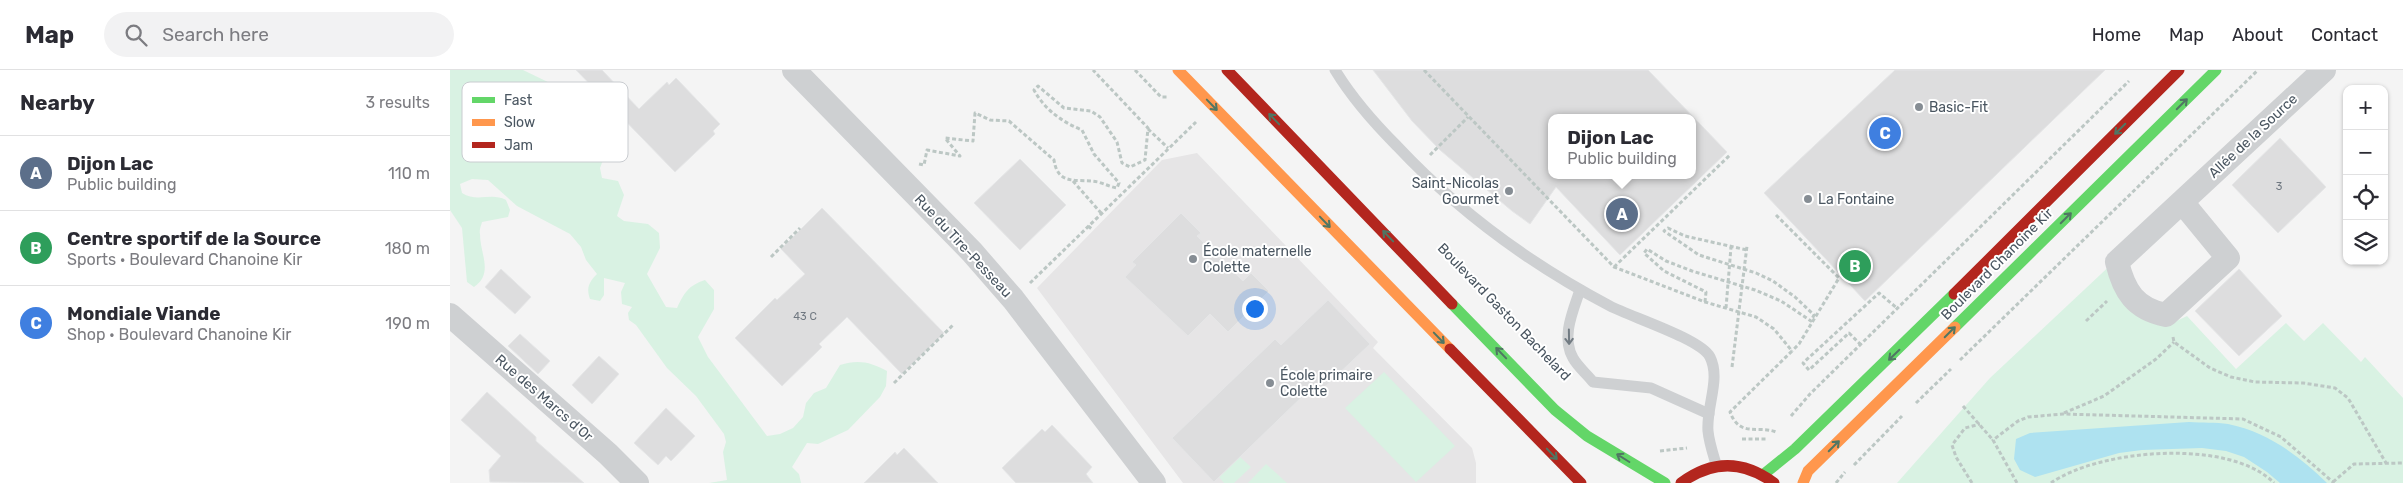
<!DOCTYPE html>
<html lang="en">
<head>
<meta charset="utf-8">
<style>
  body { margin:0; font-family:Rubik,sans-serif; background:#f2f2f3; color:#2b2b33 }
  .controls { position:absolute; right:15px; top:15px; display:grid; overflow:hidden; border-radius:10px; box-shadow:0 1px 4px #0004 }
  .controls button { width:45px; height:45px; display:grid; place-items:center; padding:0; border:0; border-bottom:1px solid #e1e1e2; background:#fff; color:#2b2b33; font:25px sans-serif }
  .you { position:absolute; left:804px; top:238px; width:18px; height:18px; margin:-12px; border:4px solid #fff; border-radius:50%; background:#1a73e8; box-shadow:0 0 0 8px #1a73e833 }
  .badge { display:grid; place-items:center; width:32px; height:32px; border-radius:50%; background:#868d94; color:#fff; font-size:16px; font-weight:700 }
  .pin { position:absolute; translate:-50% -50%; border:2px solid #fff; box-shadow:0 1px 5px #0006 }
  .popup { position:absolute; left:1098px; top:44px; width:148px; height:65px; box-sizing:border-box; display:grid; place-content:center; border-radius:10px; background:#fff; filter:drop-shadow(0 1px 4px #0005); font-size:16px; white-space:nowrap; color:#7c7c81 }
  .popup b { font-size:19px; color:#2b2b33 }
  .popup::after { content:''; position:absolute; left:50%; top:100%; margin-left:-10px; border:10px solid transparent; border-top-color:#fff }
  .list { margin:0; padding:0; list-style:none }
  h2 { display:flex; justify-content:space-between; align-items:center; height:65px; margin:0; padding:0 20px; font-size:21px }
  h2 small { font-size:16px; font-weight:400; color:#7c7c81 }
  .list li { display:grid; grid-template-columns:32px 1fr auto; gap:15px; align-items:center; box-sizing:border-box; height:75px; padding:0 20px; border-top:1px solid #e1e1e2 }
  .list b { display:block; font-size:19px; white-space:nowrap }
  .list p { margin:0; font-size:16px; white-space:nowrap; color:#7c7c81 }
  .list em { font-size:16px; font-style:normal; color:#7c7c81 }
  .icon { flex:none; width:28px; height:28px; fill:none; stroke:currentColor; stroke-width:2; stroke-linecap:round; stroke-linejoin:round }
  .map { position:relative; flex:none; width:1953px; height:413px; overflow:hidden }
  header { display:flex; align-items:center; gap:30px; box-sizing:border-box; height:70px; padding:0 25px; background:#fff; border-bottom:1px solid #e1e1e2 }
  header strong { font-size:24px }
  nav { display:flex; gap:28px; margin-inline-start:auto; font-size:18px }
  .search { width:350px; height:45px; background:#f2f2f3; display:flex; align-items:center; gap:12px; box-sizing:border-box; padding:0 18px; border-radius:28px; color:#7c7c81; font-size:19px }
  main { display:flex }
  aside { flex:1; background:#fff }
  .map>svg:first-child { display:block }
  .education { fill:#e6e5e6 }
  .green { fill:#d9f2e3 }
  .water { fill:#aee2f0 }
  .building { fill:#ddddde; stroke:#e5e6e7; fill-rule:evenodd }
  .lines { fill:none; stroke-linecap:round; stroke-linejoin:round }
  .path { stroke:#bcc7c4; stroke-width:3; stroke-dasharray:4 2.5; stroke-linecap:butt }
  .lane { stroke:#ced0d2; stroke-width:11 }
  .street { stroke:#ced0d2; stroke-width:24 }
  .fast { stroke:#63d668; stroke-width:11 }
  .slow { stroke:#ff974d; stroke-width:11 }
  .jam { stroke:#b3261e; stroke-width:11 }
  .oneway { stroke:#507663 }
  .oneway2 { stroke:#727b83 }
  .poi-dot { fill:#868d94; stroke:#fff; stroke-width:2 }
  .labels { text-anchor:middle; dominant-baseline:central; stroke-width:4; stroke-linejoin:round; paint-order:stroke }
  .number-label { font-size:11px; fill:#707881 }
  .poi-label { font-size:14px; fill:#4a5661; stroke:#fff; text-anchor:start }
  .street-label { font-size:14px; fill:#4a5661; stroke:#fff }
  .key { fill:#fff; stroke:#c9ccd0; stroke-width:1 }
  .key-label { font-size:14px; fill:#4a5661 }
</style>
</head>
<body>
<header>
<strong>Map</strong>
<div class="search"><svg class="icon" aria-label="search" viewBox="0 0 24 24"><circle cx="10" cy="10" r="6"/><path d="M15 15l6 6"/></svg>Search here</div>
<nav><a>Home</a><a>Map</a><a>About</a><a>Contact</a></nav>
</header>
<main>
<aside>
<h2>Nearby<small>3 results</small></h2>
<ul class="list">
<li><span class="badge" style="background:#5c6f8a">A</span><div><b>Dijon Lac</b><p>Public building</p></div><em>110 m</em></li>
<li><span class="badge" style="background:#2e9e5b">B</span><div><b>Centre sportif de la Source</b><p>Sports · Boulevard Chanoine Kir</p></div><em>180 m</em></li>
<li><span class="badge" style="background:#3f7fe0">C</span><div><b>Mondiale Viande</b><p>Shop · Boulevard Chanoine Kir</p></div><em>190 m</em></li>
</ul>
</aside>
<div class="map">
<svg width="1953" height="413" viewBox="0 0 1953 413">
  <rect width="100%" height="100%" fill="#f4f4f4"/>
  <path class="education" d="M747,83L928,272L923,278L1022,378L1026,393V413H733L587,218L712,90Z"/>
  <g class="green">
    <path d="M0,0H73L102,14L117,30L130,56L153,90L150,98L152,108L168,111L174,125L167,146L174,151L198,154L209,163L210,178L197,204L216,237L227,238C234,223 239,215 255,210L264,220V239L248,267L258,287L317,366L330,364L343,358L353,347L356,333L364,323L376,318L390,295C408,289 421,292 437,301L436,316L430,327L398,360L368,374L357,373L342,397L349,404L351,413H259L277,410L273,382L276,372L274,364L246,326L217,298L186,255L179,250L178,243L182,237L172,234L171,222L175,213L154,208V225L150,231L140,229C136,218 139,212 147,204L136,190L131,177L120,164L67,136L38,110L22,109L10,114L12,123C27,133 41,122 56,130L60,140L58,147L32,152C31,156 29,160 30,164C30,184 44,203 24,217L17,212L12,158L0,140Z"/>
    <path d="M1667,189L1718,255L1737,246L1786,299L1836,253L1854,271L1873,253L1911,292L1915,287L1953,328V413H1447L1540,308Z"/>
    <path d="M934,302L1005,376L966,412L895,338Z"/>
    <path d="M790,387L801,397L784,413H774L769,407Z"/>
    <path d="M816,394L837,413H798Z"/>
  </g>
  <path class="water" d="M1739,352C1752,353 1766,352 1778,354C1818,362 1849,386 1877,413H1830L1817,402L1794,387L1776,381L1752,378L1692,380L1669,383L1585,407L1570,400L1564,389L1566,369L1580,363Z"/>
  <g class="building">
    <path d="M126,0H152L189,39L217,12L219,15L226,8L270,54L263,61L265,64L225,102Z"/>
    <path d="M923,0H1198L1277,82L1170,185L1106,117L1080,154L1062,141L990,80L962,51ZM1102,48H1242V105H1102Z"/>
    <path d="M1445,0H1655L1415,231L1314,123Z"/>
    <path d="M1830,68L1876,117L1828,163L1782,115Z"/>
    <path d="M570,89L616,135L570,180L524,133Z"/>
    <path d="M372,138L494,263L452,304L397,247L369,274L372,277L332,316L285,268L325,228L327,230L355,204L331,179Z"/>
    <path d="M731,143L751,163L747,166L793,211L801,203L819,221L778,262L760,244L738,266L675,207L686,195L682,192Z"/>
    <path d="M51,199L81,227L65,244L35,217Z"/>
    <path d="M1789,199L1832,246L1789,286L1745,241Z"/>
    <path d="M878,230L920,274L864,327L858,321L764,412L722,368L825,269L831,275Z"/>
    <path d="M70,264L100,291L88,304L58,276Z"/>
    <path d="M149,286L169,304L142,334L122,315Z"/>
    <path d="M37,322L86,367V371L134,413L40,412L39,400L51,386L11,350Z"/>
    <path d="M216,338L245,366L221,391L216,386L208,395L184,373Z"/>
    <path d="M602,355L642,397L636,404L643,413H566L552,398L592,359L595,362Z"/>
    <path d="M454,378L488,413H414L445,382L447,385Z"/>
  </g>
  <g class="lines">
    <g class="path">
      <path d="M685,0L711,27H719"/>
      <path d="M974,0L1164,197L1255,232L1306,247L1324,259L1342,281L1280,342C1290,368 1308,355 1326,362"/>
      <path d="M698,59L718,78"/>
      <path d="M980,85L1018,47"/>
      <path d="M469,94L474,95L477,80L510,86L495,68L523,71L525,43L540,50L559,51L604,90C608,117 628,108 648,112C655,114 661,117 667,118L669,113L644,84L632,60C612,52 594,39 584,20L588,16L614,38L641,41L650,47L667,72L672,93L680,97L695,90L698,58L643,0"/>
      <path d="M623,111L651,143"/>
      <path d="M1326,145L1389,208L1349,274L1342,281"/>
      <path d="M638,156L643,160"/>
      <path d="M321,187L350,158"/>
      <path d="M1164,197L1280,85"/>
      <path d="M580,213L746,52"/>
      <path d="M1255,232L1256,222L1214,201L1194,183L1197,179L1216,191L1242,201L1305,220L1331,231L1361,251L1364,245L1345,227L1323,211L1306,203L1249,185L1214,161L1218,158L1235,166L1297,180"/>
      <path d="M1276,238L1281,177"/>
      <path d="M1636,251L1657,231"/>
      <path d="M1723,267L1724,272L1760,298L1781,307L1805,312L1853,313L1885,318L1898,328L1936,393"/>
      <path d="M1411,275L1399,263L1359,300L1353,293L1429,223L1448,239"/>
      <path d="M1510,290L1808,0"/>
      <path d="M1282,297L1297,176"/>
      <path d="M444,313L503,255"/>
      <path d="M1466,333L1501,299"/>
      <path d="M1513,336L1543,370"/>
      <path d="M1614,343L1654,326L1706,289L1724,272"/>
      <path d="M1341,346L1360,324L1679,11"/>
      <path d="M1292,369H1318"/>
      <path d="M1210,381L1237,378"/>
      <path d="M1404,395L1452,346"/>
      <path d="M1883,412L1904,394L1953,393"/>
      <path d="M1386,413L1395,402"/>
      <path d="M1522,413L1506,387L1502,375L1515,358L1530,354"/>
      <path d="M1567,413L1543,370L1568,351L1578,347L1613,344L1793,349L1831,367L1884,413"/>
      <path d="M1601,413C1649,379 1780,368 1824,413"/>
    </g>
    <g class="lane">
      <path d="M885,0C902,28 924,53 947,76C1009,142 1080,194 1160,236C1181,247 1251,269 1260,287C1271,309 1256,337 1258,361C1259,372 1263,384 1266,394"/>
      <path d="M1130,220C1123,241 1111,267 1123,288C1128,297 1137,304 1143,312L1201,318L1259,344"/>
    </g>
    <g class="street">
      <path d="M344,0L522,182L563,229L704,413"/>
      <path d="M1732,132L1778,188L1716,245C1685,239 1674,221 1667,192L1874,0"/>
      <path d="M0,245L158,384L187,413"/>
    </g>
    <g class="fast">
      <path d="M1002,234L1105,340L1137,366L1215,413"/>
      <path d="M1505,257L1766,0"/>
      <path d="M1314,404L1345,379L1504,224"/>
    </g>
    <g class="slow">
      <path d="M728,0L1000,279"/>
      <path d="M1353,413L1358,401L1505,257"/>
    </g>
    <g class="jam">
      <path d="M777,0L1002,234"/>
      <path d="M1504,224L1729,0"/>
      <path d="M1000,279L1131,413"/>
      <path d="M1231,413C1262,390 1293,390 1324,413"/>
    </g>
  </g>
  <defs><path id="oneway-shaft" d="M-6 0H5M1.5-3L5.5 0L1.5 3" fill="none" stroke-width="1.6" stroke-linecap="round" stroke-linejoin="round" transform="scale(1.25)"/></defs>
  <g class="oneway">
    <use href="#oneway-shaft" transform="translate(1732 34) rotate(-45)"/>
    <use href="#oneway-shaft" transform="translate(762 35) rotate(46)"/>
    <use href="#oneway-shaft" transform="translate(824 49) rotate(-134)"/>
    <use href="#oneway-shaft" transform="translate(1670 59) rotate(135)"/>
    <use href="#oneway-shaft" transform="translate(1616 148) rotate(-45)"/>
    <use href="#oneway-shaft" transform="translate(875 152) rotate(46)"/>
    <use href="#oneway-shaft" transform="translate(938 166) rotate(-134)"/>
    <use href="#oneway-shaft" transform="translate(1500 262) rotate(-45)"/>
    <use href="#oneway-shaft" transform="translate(989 268) rotate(46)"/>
    <use href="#oneway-shaft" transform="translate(1051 283) rotate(-134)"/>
    <use href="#oneway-shaft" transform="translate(1444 285) rotate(136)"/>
    <use href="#oneway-shaft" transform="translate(1384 376) rotate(-45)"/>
    <use href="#oneway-shaft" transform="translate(1102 384) rotate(46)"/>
    <use href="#oneway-shaft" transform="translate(1173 388) rotate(-148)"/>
  </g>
  <use class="oneway2" href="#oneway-shaft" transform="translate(1119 267) rotate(89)"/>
  <g class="poi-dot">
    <circle cx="1469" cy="37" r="5"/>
    <circle cx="1059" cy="121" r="5"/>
    <circle cx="1358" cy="129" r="5"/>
    <circle cx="743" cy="189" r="5"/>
    <circle cx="820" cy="313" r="5"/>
  </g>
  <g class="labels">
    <g class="number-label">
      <text x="1829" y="116">3</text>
      <text x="355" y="246">43 C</text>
    </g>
    <g class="poi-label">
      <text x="1479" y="37">Basic-Fit</text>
      <text x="1049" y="113" text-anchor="end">Saint-Nicolas<tspan x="1049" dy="16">Gourmet</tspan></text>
      <text x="1368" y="129">La Fontaine</text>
      <text x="753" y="181">École maternelle<tspan x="753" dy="16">Colette</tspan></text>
      <text x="830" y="305">École primaire<tspan x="830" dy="16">Colette</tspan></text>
    </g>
    <g class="street-label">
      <text transform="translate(1803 66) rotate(-43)">Allée de la Source</text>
      <text transform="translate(513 176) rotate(47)">Rue du Tire-Pesseau</text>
      <text transform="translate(1547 194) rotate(-45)">Boulevard Chanoine Kir</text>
      <text transform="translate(1054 242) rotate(46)">Boulevard Gaston Bachelard</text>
      <text transform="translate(94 328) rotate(41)">Rue des Marcs d'Or</text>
    </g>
  </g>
  <rect x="12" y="12" width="166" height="80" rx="8" class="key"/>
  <rect x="22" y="27" width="23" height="6" fill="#63d668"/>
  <rect x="22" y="49" width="23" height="7" fill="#ff974d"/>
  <rect x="22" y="72" width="23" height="6" fill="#b3261e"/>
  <g class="key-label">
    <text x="54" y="35">Fast</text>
    <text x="54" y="57">Slow</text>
    <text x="54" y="80">Jam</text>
  </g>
</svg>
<div class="controls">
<button>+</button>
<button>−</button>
<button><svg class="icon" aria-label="locate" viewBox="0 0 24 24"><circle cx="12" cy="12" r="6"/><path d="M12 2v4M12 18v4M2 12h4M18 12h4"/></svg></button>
<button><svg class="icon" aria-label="layers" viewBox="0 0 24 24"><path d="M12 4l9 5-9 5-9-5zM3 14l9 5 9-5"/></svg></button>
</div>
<div class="you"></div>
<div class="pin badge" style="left:1172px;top:144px;background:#5c6f8a">A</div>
<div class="popup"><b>Dijon Lac</b>Public building</div>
<div class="pin badge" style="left:1405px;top:196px;background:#2e9e5b">B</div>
<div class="pin badge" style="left:1435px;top:63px;background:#3f7fe0">C</div>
</div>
</main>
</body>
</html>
